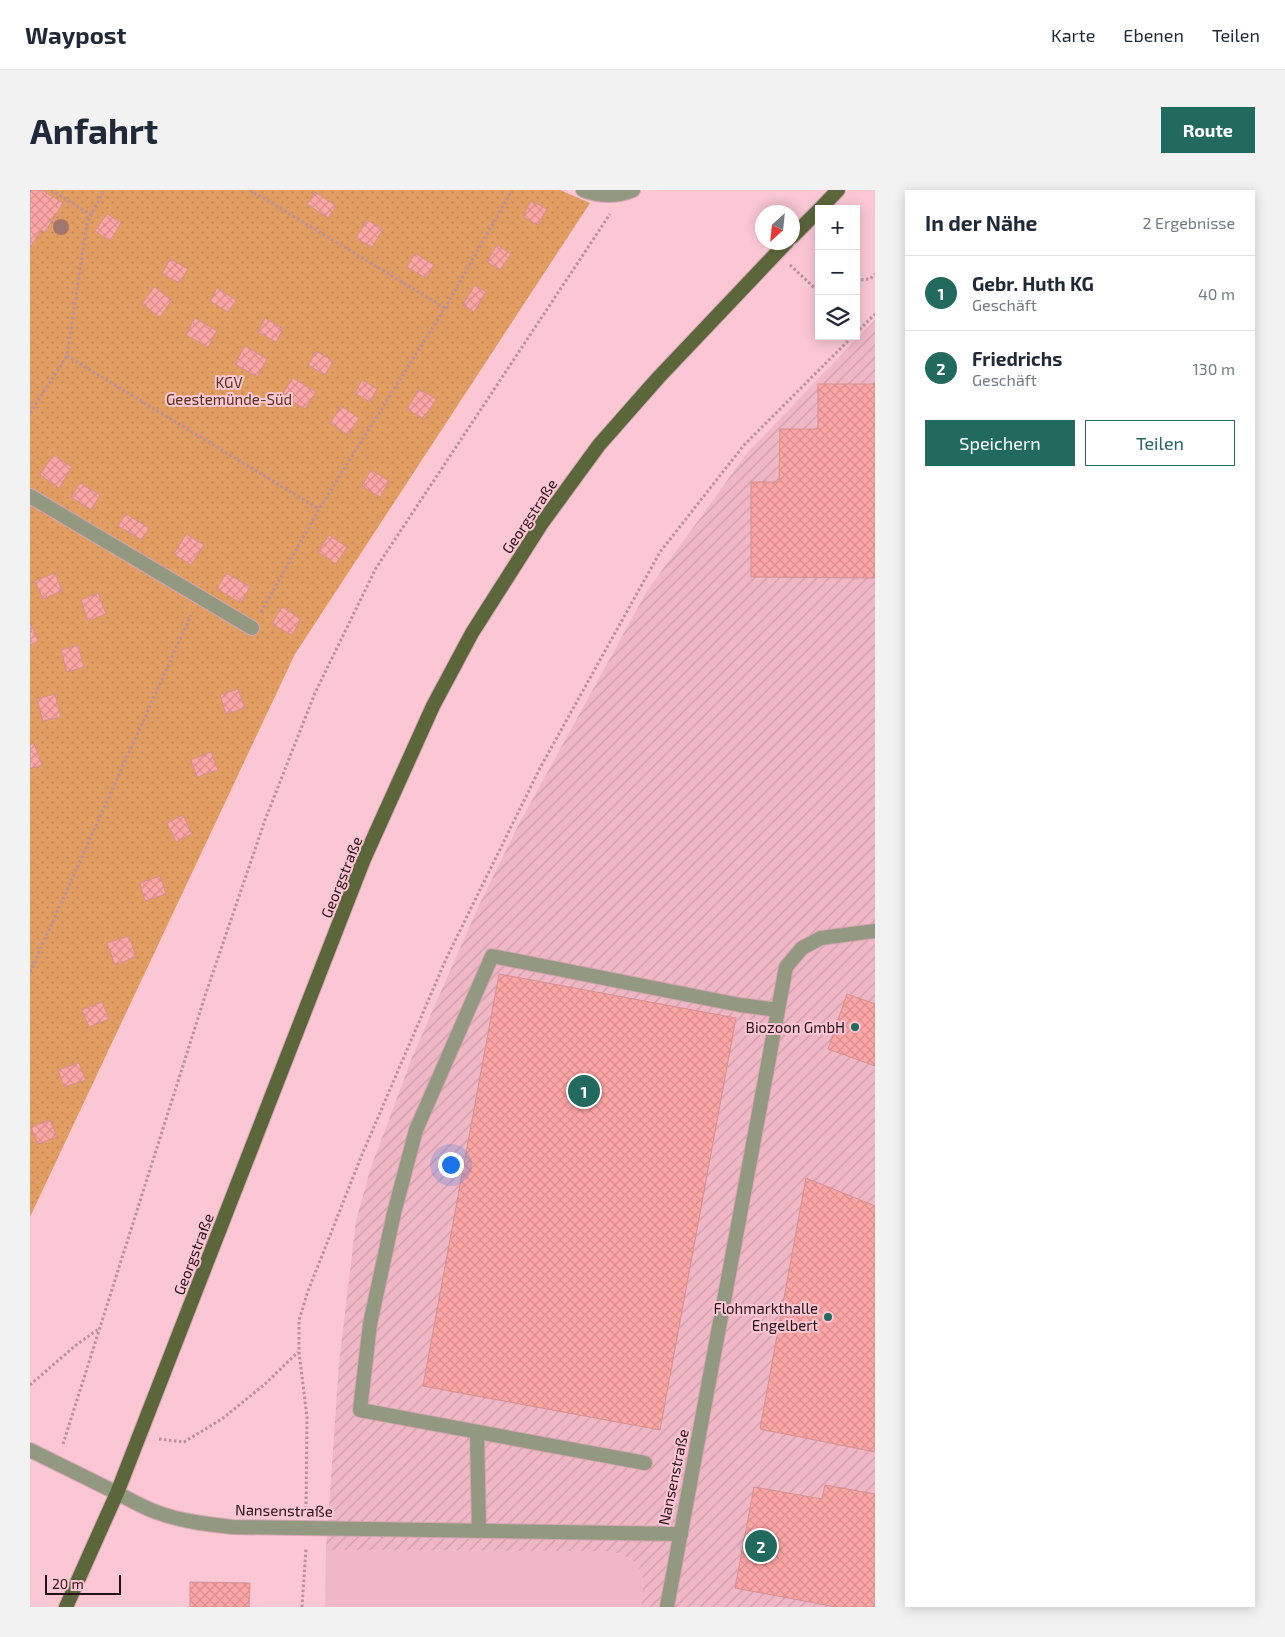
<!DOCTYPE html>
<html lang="de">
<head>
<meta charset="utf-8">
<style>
  body { margin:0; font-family:"Exo 2",sans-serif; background:#f2f2f3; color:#1f2937 }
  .controls { position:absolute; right:15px; top:15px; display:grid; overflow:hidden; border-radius:0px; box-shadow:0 2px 12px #0003 }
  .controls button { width:45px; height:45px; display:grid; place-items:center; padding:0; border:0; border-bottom:1px solid #e0e1e3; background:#fff; color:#1f2937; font:25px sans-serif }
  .compass { position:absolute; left:725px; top:15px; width:45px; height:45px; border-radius:50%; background:#fff; box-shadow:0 2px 12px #0003; rotate:207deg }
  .scale { position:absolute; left:15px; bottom:12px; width:76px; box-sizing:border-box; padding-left:5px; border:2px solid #271118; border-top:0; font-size:14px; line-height:18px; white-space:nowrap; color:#271118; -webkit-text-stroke:4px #fbc7d5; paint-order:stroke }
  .you { position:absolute; left:420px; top:974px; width:18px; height:18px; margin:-12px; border:4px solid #fff; border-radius:50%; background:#1a73e8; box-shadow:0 0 0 8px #1a73e833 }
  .badge { display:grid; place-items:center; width:32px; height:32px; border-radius:50%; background:#236a5e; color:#fff; font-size:16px; font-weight:700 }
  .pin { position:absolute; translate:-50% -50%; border:2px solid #fff; box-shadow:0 1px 5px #0006 }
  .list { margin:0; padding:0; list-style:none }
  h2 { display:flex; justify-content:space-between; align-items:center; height:65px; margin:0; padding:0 20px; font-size:21px }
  h2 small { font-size:16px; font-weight:400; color:#747a83 }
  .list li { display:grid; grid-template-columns:32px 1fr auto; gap:15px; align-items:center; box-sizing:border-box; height:75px; padding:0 20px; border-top:1px solid #e0e1e3 }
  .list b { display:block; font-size:19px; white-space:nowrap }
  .list p { margin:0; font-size:16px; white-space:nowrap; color:#747a83 }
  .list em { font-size:16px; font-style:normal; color:#747a83 }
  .actions { display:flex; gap:10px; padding:15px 20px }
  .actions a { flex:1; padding:11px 0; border:1px solid #236a5e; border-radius:0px; text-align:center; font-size:18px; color:#236a5e }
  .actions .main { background:#236a5e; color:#fff }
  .icon { flex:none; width:28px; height:28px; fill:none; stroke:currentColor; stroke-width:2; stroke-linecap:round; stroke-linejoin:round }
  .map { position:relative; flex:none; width:845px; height:1417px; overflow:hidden; border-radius:0px }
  header { display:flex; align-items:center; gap:30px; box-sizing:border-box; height:70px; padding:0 25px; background:#fff; border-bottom:1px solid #e0e1e3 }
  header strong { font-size:24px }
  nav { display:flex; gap:28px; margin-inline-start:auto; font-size:18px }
  .intro { display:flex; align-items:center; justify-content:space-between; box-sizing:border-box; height:120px; padding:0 30px }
  h1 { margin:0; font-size:35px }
  .button { padding:12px 22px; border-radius:0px; background:#236a5e; color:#fff; font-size:18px; font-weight:700 }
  main { display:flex; gap:30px; padding:0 30px }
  aside { flex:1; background:#fff; border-radius:0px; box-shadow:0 2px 12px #0003 }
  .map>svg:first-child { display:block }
  .built { fill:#f0b7c7 }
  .industrial { fill:url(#industrial-furrows) }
  .grass { fill:url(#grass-dots) }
  .building { fill:url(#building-cross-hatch); stroke:#d19190 }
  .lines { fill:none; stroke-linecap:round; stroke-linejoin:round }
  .service-casing { stroke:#d5a6b3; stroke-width:16 }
  .minor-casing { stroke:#d5a6b3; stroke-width:16 }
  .primary-casing { stroke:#d5a6b3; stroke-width:16 }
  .path { stroke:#bb909c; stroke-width:3; stroke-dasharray:2.5 2.5; stroke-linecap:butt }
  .service { stroke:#939981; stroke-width:14 }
  .minor { stroke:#939981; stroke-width:14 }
  .primary { stroke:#5b663a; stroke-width:14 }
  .tree { fill:#a0766c }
  .poi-dot { fill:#236a5e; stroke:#fbc7d5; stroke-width:2 }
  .labels { text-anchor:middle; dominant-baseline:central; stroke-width:4; stroke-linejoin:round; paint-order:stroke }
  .park-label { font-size:15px; fill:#553416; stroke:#fbc7d5 }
  .street-label { font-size:15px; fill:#271118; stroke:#fbc7d5 }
  .poi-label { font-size:15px; fill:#271118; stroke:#fbc7d5; text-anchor:end }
</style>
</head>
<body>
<header>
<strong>Waypost</strong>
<nav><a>Karte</a><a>Ebenen</a><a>Teilen</a></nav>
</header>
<div class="intro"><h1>Anfahrt</h1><a class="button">Route</a></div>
<main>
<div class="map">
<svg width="845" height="1417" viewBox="0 0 845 1417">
  <defs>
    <pattern id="industrial-furrows" width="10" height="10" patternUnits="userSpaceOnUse" patternTransform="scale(1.25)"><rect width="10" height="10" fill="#f0b7c7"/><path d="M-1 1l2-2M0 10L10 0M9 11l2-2" fill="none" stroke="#ce9caa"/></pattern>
    <pattern id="grass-dots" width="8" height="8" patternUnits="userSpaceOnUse" patternTransform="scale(1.25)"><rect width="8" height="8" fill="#e29d63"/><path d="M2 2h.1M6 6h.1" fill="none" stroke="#c28655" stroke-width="1.8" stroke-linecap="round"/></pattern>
    <pattern id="building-cross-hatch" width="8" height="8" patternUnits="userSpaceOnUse" patternTransform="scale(1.25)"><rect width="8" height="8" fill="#fea6a5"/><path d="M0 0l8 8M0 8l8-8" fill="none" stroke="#da8e8d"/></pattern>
  </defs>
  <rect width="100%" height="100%" fill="#fbc7d5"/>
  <path class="built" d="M296,1360L575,1361L592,1364L606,1373L612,1383L613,1403L611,1417H295Z"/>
  <path class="industrial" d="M845,130V1417H611L613,1403L612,1383L606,1373L592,1364L575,1361L296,1360L309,1173L326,1031L340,980L383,865L449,715L489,634L617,401L718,262Z"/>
  <path class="grass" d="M0,0H530L560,13L265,464L0,1027Z"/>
  <g class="building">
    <path d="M0,0H12L33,13L15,42L11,40L0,58Z"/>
    <path d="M285,2L306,16L298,28L277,14Z"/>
    <path d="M501,11L517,19L508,35L493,27Z"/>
    <path d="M77,24L91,33L80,51L65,41Z"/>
    <path d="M337,30L353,39L342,57L326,48Z"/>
    <path d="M467,55L481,64L470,80L457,72Z"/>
    <path d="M385,63L404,75L396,88L377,77Z"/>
    <path d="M140,69L158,79L150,93L132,84Z"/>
    <path d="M445,95L456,102L444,122L433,115Z"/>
    <path d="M124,97L142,110L130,127L112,114Z"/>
    <path d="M187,98L206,110L198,122L180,111Z"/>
    <path d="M165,128L187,141L178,157L156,145Z"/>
    <path d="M235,128L253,139L246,152L228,142Z"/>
    <path d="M215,156L237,169L227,187L205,174Z"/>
    <path d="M286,161L303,171L295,185L278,175Z"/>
    <path d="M263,188L286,202L275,219L252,205Z"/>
    <path d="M332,190L347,199L340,212L325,203Z"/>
    <path d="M788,194H845V388L721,387V292H749L750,239H788Z"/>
    <path d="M389,199L406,209L394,229L377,219Z"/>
    <path d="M311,216L329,228L318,245L300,233Z"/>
    <path d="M23,265L42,277L29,298L10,285Z"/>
    <path d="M341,280L359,291L350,307L332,296Z"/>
    <path d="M50,293L70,305L61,320L41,307Z"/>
    <path d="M96,324L119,338L112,350L88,336Z"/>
    <path d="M156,344L174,355L161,375L144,364Z"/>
    <path d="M299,345L317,357L306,374L288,362Z"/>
    <path d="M25,383L32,401L13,409L5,391Z"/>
    <path d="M196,383L220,397L211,413L187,399Z"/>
    <path d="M68,403L76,424L58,431L51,410Z"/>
    <path d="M252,417L271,429L262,445L242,434Z"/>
    <path d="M0,432L8,451L0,455Z"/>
    <path d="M48,455L54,477L37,482L31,460Z"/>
    <path d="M208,499L215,518L196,524L190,505Z"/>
    <path d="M25,504L31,527L13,531L7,509Z"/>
    <path d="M4,553L12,575L0,579V555Z"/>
    <path d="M181,562L188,580L167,587L161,570Z"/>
    <path d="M153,625L162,644L146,652L137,633Z"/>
    <path d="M130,686L136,704L115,711L110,693Z"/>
    <path d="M99,746L106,767L85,775L77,753Z"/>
    <path d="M469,784L706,828L630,1240L393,1196Z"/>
    <path d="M817,804L845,814V876L798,859Z"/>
    <path d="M72,812L79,829L59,837L52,820Z"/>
    <path d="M49,873L56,890L34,897L28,880Z"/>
    <path d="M20,930L27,947L8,954L1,937Z"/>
    <path d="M776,988L845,1016V1262L730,1239Z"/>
    <path d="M795,1295L845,1304V1417H806L705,1398L724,1297L792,1309Z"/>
    <path d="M160,1392L220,1393L219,1417H160Z"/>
  </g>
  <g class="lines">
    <g class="service-casing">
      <g id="service">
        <path d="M0,306L222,438"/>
        <path d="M447,1242L449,1340"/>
        <path d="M0,1260L87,1303"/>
        <path d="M615,1273L330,1220L340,1134L364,1023L386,940L462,766L710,815L748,820"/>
      </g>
    </g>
    <g class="minor-casing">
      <g id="minor">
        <path d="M553,0C571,7 586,7 603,0"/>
        <path d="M87,1303C99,1309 112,1317 126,1322C150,1331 176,1334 202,1337L651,1344"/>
        <path d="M637,1417L756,777L772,758L791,748L845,741"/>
      </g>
    </g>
    <g class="primary-casing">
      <g id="primary">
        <path d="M790,19L808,0"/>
        <path d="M762,47L789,20"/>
        <path d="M36,1417L87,1303L334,669L403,516L442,443L512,333L569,255L628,188L757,52"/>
      </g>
    </g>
    <g class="path">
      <path d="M21,0L61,25"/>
      <path d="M220,0L415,118"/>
      <path d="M760,75L789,102"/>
      <path d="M826,90L840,89L845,84"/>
      <path d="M826,143L845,124"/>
      <path d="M37,166L289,319"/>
      <path d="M0,223L37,166L57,33L74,0"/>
      <path d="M231,422L289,319L415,118L482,0"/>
      <path d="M0,782L161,425"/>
      <path d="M0,1195L46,1155L70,1138"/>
      <path d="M129,1249L154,1252L192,1229L235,1194L268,1162"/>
      <path d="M33,1254L176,803L235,630L285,503L346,378L580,24"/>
      <path d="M276,1319L277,1227L269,1162V1130L278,1101L331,967L416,769L510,578L630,362L714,255L823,146"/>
      <path d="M272,1417L276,1358"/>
    </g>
    <use href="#service" class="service"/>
    <use href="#minor" class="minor"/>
    <use href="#primary" class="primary"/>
  </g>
  <circle class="tree" cx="31" cy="37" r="8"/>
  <g class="poi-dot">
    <circle cx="825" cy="837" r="5"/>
    <circle cx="798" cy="1127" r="5"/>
  </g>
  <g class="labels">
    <g class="park-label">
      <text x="199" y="192">KGV<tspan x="199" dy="17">Geestemünde-Süd</tspan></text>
    </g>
    <g class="street-label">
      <text transform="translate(499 326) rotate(-56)">Georgstraße</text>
      <text transform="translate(311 687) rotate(-68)">Georgstraße</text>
      <text transform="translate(163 1064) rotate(-69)">Georgstraße</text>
      <text transform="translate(643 1287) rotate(-78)">Nansenstraße</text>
      <text transform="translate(254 1320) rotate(1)">Nansenstraße</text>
    </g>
    <g class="poi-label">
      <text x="815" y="837">Biozoon GmbH</text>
      <text x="788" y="1118">Flohmarkthalle<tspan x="788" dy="17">Engelbert</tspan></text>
    </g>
  </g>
</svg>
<div class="controls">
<button>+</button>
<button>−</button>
<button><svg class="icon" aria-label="layers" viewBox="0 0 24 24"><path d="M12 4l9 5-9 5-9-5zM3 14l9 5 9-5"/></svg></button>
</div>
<svg class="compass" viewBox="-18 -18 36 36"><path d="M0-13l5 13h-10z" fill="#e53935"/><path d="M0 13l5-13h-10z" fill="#747a83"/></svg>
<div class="scale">20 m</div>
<div class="you"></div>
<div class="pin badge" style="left:554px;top:901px">1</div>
<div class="pin badge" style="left:731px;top:1356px">2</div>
</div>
<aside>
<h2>In der Nähe<small>2 Ergebnisse</small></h2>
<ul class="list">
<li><span class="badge">1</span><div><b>Gebr. Huth KG</b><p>Geschäft</p></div><em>40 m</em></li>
<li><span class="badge">2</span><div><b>Friedrichs</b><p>Geschäft</p></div><em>130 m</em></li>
</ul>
<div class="actions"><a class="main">Speichern</a><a>Teilen</a></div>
</aside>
</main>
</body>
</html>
